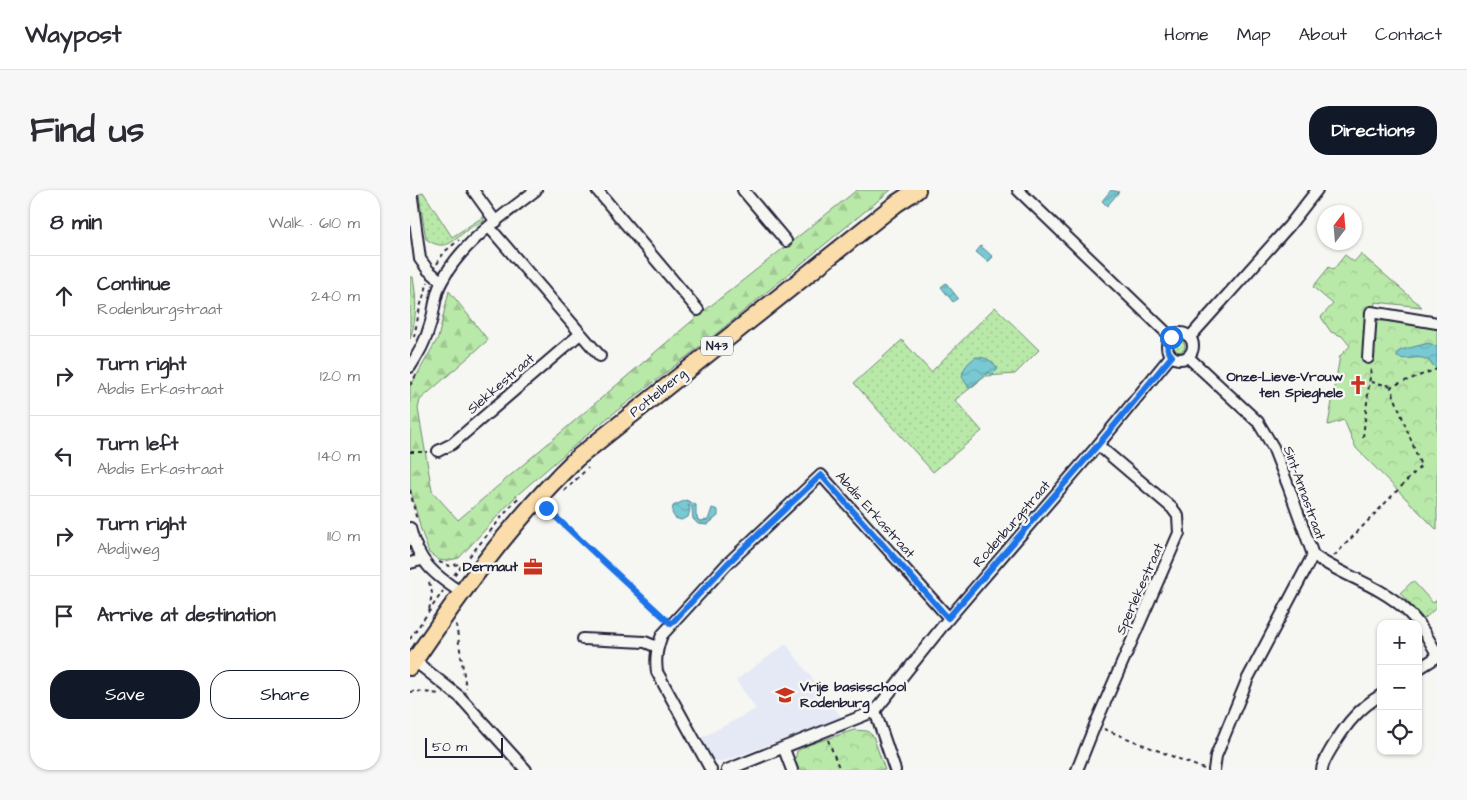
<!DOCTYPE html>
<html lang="en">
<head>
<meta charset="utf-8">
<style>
  body { margin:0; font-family:"Architects Daughter",sans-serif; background:#f7f7f7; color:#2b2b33 }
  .controls { position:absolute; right:15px; bottom:15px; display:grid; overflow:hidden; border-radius:10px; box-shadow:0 1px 4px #0004 }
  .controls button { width:45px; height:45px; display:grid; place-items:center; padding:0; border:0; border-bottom:1px solid #e1e1e2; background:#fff; color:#2b2b33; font:25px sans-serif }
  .compass { position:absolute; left:907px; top:15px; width:45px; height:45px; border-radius:50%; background:#fff; box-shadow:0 1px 4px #0004; rotate:16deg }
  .scale { position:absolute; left:15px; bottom:12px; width:78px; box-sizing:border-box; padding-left:5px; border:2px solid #22223b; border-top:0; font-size:14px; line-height:18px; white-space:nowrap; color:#22223b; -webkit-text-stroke:4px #f6f6f2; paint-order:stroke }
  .stop { position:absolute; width:15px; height:15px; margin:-11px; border:4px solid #1a73e8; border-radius:50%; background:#fff }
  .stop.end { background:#1a73e8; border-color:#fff; box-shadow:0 1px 5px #0008 }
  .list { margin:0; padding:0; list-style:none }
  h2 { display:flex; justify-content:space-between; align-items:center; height:65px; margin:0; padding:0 20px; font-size:21px }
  h2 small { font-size:16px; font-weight:400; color:#7c7c81 }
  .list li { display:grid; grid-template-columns:32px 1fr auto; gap:15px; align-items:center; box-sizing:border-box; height:80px; padding:0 20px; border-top:1px solid #e1e1e2 }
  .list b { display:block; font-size:19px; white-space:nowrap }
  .list p { margin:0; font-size:16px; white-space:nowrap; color:#7c7c81 }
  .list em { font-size:16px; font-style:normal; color:#7c7c81 }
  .actions { display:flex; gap:10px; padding:15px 20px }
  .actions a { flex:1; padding:11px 0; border:1px solid #111827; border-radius:20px; text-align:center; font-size:18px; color:#111827 }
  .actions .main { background:#111827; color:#fff }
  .icon { flex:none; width:28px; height:28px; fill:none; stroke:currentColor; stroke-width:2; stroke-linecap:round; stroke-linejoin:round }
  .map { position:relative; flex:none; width:1027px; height:580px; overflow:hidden; border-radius:20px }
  header { display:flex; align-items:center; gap:30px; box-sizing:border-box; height:70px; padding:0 25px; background:#fff; border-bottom:1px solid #e1e1e2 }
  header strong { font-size:24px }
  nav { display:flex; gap:28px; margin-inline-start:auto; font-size:18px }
  .intro { display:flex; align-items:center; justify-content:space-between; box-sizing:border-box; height:120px; padding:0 30px }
  h1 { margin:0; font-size:35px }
  .button { padding:12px 22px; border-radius:20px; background:#111827; color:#fff; font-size:18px; font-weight:700 }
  main { display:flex; gap:30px; padding:0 30px }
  aside { flex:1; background:#fff; border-radius:20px; box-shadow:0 1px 4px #0004 }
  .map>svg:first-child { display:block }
  .built { fill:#e5e9f5 }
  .grass { fill:url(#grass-dots); stroke:#6e8672 }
  .forest { fill:url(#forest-firs); stroke:#6e8672 }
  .park { fill:url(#park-crowns); stroke:#6e8672 }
  .water { fill:url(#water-waves); stroke:#568696 }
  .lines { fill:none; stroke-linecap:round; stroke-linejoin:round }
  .minor-casing { stroke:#22223b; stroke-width:14 }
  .primary-casing { stroke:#22223b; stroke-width:20 }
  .path { stroke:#22223b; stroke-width:2; stroke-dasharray:4 4; stroke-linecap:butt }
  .minor { stroke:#f6f6f2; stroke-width:10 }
  .primary { stroke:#faddab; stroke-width:16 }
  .route { stroke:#1a73e8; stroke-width:6 }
  .labels { text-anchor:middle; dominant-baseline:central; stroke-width:5; stroke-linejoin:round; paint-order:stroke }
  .shield { fill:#f6f6f2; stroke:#626272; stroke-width:1 }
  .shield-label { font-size:12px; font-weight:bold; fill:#22223b }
  .poi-label { font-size:14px; font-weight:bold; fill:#22223b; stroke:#f6f6f2; text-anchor:end }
  .street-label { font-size:14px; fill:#22223b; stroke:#f6f6f2 }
</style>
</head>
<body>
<header>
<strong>Waypost</strong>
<nav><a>Home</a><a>Map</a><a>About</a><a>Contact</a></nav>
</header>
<div class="intro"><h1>Find us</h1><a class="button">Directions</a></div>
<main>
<aside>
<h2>8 min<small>Walk · 610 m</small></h2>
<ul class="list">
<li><svg class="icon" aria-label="ahead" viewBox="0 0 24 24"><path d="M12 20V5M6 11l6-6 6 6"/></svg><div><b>Continue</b><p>Rodenburgstraat</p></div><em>240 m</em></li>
<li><svg class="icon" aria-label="right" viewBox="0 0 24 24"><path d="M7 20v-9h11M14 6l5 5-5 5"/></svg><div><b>Turn right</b><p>Abdis Erkastraat</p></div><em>120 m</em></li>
<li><svg class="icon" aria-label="left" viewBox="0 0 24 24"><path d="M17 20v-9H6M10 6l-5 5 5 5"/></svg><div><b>Turn left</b><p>Abdis Erkastraat</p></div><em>140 m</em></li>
<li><svg class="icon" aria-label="right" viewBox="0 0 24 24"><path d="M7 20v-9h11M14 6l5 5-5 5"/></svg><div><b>Turn right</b><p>Abdijweg</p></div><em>110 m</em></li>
<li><svg class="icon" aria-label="arrive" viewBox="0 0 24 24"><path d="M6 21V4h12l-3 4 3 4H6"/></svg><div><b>Arrive at destination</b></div></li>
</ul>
<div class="actions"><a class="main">Save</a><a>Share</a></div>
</aside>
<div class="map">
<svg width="1027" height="580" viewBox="0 0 1027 580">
  <defs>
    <pattern id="grass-dots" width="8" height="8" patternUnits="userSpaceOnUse" patternTransform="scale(1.25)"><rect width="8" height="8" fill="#b9e9a8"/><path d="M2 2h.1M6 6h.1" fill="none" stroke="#9fc892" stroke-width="1.8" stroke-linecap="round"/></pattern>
    <pattern id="forest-firs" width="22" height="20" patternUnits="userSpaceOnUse" patternTransform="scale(1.25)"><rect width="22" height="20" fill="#b9e9a8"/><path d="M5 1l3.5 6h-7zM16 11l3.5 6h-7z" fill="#9fc892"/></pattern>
    <pattern id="park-crowns" width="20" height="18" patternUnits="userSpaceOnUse" patternTransform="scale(1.25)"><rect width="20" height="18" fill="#b9e9a8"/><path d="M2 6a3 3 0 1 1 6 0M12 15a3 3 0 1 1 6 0" fill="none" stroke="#9fc892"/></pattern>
    <pattern id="water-waves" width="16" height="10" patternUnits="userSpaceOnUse" patternTransform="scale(1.25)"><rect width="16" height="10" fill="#78c9d2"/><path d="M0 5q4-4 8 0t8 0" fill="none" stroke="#68acb5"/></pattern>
  </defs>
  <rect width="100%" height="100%" fill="#f6f6f2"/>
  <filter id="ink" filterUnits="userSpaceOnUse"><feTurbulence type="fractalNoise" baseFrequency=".02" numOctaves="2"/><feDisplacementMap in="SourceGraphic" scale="10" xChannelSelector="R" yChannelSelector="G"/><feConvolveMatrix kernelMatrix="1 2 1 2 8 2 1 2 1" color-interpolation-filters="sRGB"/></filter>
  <g filter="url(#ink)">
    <path class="built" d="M376,454L432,528L311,572L304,570L291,548L346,519L326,490Z"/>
    <g class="grass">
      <path d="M13,2L42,47L73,27L74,31C68,34 63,36 57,40C42,52 35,62 16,49L9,5Z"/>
      <path d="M585,117L629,160L605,184L576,186L545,210L572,241L523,282L444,193L492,150L521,182Z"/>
      <circle cx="769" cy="156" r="6"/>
    </g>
    <g class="forest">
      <path d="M447,0H481L307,143L186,237L106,306L49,368L35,371L29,370L19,363L11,340L0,297V197L28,148L39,101L78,150L10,210L8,219L22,301L48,330L289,125Z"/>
      <path d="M0,87H3C7,111 7,126 0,149Z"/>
    </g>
    <g class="park">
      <path d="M951,64L1012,117L965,112L964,120L959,130L994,133L1027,139V340L946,258L934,230L918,235L930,166L940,156L932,146L921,142L911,127L923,114L903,97L919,77L923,80L935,65L944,72Z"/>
      <path d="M1003,391L1023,413L1027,410V417L1014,429L990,403Z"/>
      <path d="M444,540L457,541L463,546L475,580H389L385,570L387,561L398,555Z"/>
    </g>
    <g class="water">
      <path d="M701,0L709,2L697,16L692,11Z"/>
      <path d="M571,56L583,67L578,72L566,62Z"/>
      <path d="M536,93L548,108L543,112L531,97Z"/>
      <path d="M1019,153L1027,157V179C1024,176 1021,172 1017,170C1008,164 996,172 987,167L988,162L991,160Z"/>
      <path d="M566,167C577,167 582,171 588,179L582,185L579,182L559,198L552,187C554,177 557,173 566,167Z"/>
      <path d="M276,310L286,315V325L289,331L298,330L302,318L308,320V326L297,335L288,334L283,329L282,318L278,315L280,320L278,327L271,330L265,328L262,323L263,316Z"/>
    </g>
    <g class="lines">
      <g class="minor-casing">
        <g id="minor">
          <path d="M1,0L10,69L18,80L31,91"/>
          <path d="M63,0L86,32"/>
          <path d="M187,0L288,120"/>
          <path d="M333,0L376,51"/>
          <path d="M608,0L761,147"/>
          <path d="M80,38L190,166"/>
          <circle cx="770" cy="156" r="13"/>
          <path d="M780,147L879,36L907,0"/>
          <path d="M778,167L848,232L863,257L879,298L903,365L838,488L806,566L804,580"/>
          <path d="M958,168L961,122L1027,133"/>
          <path d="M0,177C8,164 16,151 20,135C25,121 24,104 32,91C52,52 93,26 126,0"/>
          <path d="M28,261L42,254L170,144"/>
          <path d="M0,338C8,372 24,385 52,403"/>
          <path d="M903,365C932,386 970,395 996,420C1010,433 1018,448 1027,464"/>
          <path d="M0,373L11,370"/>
          <path d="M173,449L235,452L247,457"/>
          <path d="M1,468L50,507L116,580"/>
          <path d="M1008,479L1027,467"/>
          <path d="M465,521L485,580"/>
          <path d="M374,559L382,580"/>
          <path d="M301,580L247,482C245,468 247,458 252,445L317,374L411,285L539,428"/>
          <path d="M317,580L465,521L539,428L688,255L761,166"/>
          <path d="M667,580L685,535L769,343L768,326L762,318L688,255"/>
          <path d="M912,580C912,570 936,535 944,527C952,518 961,511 971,505"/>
        </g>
      </g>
      <g class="primary-casing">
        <path id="primary" d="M0,477C49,404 103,330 166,269L487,13L507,0"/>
      </g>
      <g class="path">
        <path d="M27,74L34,62L49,50"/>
        <path d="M4,147L10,117L18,92"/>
        <path d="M961,192L982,196"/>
        <path d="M0,195L6,185"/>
        <path d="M953,247L961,178"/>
        <path d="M0,262H18"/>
        <path d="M0,300L7,331"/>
        <path d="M154,301L178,278"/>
        <path d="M137,318L254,428"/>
        <path d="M924,366L1011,276L981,198L982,196L1027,179"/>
        <path d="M29,372L40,376L53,373"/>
        <path d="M44,385L106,310L110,307"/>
        <path d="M19,392L22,403L19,421"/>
        <path d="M46,434L56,498"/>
        <path d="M0,449L33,401"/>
        <path d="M0,502L7,501L30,504"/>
        <path d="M694,539L794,579"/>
        <path d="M418,550L430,580"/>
      </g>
      <use href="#minor" class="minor"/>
      <use href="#primary" class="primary"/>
    </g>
  </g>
  <g class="lines" filter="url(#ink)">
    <path class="route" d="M136,318L261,434L317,374L411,285L538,428L688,255L762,166C756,160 756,154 761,147"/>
  </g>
  <defs>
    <g id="church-bare" transform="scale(1.5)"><path d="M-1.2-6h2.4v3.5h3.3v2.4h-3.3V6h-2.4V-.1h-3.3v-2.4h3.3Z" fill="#c8321e" stroke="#f6f6f2" stroke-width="2.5" paint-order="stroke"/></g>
    <g id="office-bare" transform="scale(1.5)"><path d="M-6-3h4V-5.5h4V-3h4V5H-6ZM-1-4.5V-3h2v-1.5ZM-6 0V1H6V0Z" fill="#c8321e" stroke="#f6f6f2" stroke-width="2.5" paint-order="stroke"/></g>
    <g id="school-bare" transform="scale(1.5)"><path d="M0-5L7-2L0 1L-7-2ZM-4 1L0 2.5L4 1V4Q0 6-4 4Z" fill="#c8321e" stroke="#f6f6f2" stroke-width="2.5" paint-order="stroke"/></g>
  </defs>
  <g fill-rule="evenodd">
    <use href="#church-bare" x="948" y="195"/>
    <use href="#office-bare" x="123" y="377"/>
    <use href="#school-bare" x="375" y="505"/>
  </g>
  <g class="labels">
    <rect class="shield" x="291" y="146.5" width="32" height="19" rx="4"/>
    <g class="shield-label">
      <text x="307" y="156">N43</text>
    </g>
    <g class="poi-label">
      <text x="933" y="187">Onze-Lieve-Vrouw<tspan x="933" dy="16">ten Spieghele</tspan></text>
      <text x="108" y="377">Dermaut</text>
      <text x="390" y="497" text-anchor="start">Vrije basisschool<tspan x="390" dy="16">Rodenburg</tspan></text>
    </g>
    <g class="street-label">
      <text transform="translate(91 194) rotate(-41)">Slekkestraat</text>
      <text transform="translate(248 203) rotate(-39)">Pottelberg</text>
      <text transform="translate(894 303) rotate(70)">Sint-Annastraat</text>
      <text transform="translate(465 325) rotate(48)">Abdis Erkastraat</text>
      <text transform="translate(602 334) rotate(-49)">Rodenburgstraat</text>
      <text transform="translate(730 399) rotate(-66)">Sperlekestraat</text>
    </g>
  </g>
</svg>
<div class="controls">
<button>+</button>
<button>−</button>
<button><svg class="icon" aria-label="locate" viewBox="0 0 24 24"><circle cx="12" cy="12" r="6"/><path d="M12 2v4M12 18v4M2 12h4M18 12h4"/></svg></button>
</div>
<svg class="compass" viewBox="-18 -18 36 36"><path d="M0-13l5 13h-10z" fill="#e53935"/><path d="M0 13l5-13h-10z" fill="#7c7c81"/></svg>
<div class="scale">50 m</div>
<div class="stop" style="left:761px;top:147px"></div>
<div class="stop end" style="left:136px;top:318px"></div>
</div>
</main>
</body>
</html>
